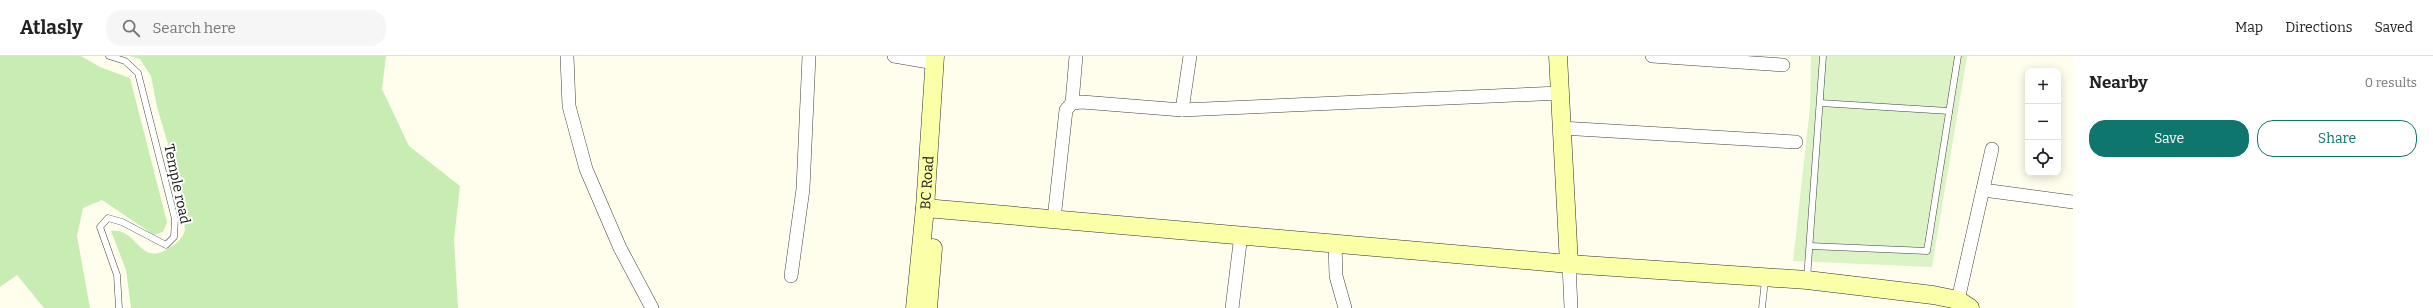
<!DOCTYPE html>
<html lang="en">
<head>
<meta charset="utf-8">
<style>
  body { margin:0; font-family:Bitter,serif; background:#f6f6f6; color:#222 }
  .controls { position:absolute; right:12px; top:12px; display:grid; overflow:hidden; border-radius:8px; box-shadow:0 2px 10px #0003 }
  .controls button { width:36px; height:36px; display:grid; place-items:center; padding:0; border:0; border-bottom:1px solid #e0e0e0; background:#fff; color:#222; font:20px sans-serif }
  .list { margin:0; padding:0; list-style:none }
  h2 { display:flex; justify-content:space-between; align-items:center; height:52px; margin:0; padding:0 16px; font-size:17px }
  h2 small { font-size:13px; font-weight:400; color:#767676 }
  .actions { display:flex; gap:8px; padding:12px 16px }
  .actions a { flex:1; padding:9px 0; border:1px solid #0f766e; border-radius:16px; text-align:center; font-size:14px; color:#0f766e }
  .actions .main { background:#0f766e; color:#fff }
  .icon { flex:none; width:22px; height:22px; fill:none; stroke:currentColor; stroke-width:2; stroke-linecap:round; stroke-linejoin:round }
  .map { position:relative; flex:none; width:2073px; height:252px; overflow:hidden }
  header { display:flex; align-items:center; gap:24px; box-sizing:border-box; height:56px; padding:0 20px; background:#fff; border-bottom:1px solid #e0e0e0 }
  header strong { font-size:19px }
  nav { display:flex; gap:22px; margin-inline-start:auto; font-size:14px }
  .search { width:280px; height:36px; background:#f6f6f6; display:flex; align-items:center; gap:10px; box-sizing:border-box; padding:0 14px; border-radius:16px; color:#767676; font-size:15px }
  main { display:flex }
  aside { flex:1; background:#fff }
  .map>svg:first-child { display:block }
  .grass { fill:#c7edb3 }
  .pitch { fill:#dcf3c5 }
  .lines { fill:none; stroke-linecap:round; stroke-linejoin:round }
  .lane-casing { stroke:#404040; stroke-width:7 }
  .street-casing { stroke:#404040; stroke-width:14 }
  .secondary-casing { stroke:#2f2f2f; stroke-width:19 }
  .lane { stroke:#fff; stroke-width:6 }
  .street { stroke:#fff; stroke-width:13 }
  .secondary { stroke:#faffa8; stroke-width:18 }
  .labels { text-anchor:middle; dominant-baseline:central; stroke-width:4; stroke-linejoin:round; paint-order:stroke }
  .street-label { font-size:14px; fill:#0d0d0d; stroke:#fff }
</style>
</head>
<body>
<header>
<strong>Atlasly</strong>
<div class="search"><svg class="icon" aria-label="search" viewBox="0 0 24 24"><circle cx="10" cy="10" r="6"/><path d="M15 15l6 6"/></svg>Search here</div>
<nav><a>Map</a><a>Directions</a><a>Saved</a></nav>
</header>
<main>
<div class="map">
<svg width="2073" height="252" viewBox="0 0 2073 252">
  <rect width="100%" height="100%" fill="#fffeed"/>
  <g class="grass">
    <path d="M0,0H81L100,11L130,22L167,166L163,176L154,179L102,144L83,152L77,180L90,252H44L17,219L0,231Z"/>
    <path d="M130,0H386L382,33L409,90L460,130L454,183L458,252H131L126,214L111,175C138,171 139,212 169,192C177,187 183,182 185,174L178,122L157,51L151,20L140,3Z"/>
  </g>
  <path class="pitch" d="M1811,0H1967L1932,211L1793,205L1810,51Z"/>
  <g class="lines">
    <g class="lane-casing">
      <g id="lane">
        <path d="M109,0L125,5L138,17L175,163L174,181L166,189L122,166L108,162L100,171L117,219L119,252"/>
        <path d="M1820,47L1949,55"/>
        <path d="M1810,190L1927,195L1958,0"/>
        <path d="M1807,223L1823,0"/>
        <path d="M1762,252L1765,224"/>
      </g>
    </g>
    <g class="street-casing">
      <g id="street">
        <path d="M567,0L569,50L586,113L620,192L652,252"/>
        <path d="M894,0L935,7"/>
        <path d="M1652,0L1783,9"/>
        <path d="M1072,47L1076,0"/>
        <path d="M1182,54L1560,37"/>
        <path d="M1561,72L1796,86"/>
        <path d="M1983,134L2073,146"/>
        <path d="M1054,163L1066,54L1072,47L1082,46L1182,54L1190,0"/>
        <path d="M1335,187L1336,220L1345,252"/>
        <path d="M1569,208L1571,252"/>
        <path d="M791,220L803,133L809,0"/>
        <path d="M1958,244L1992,93"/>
        <path d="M1232,252L1241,179"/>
      </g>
    </g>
    <g class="secondary-casing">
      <g id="secondary">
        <path d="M1558,0L1569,208"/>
        <path d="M925,152L1569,208L1807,224L1933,239L1958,244L1970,252"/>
        <path id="s1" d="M915,252L925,152L935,0"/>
        <path d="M928,252L933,192"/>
      </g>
    </g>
    <use href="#lane" class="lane"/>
    <use href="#street" class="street"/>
    <use href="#secondary" class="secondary"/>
  </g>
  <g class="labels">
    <g class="street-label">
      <text stroke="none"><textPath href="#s1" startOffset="126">BC Road</textPath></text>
      <text transform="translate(177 128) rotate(78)">Temple road</text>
    </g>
  </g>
</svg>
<div class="controls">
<button>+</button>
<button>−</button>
<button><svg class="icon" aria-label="locate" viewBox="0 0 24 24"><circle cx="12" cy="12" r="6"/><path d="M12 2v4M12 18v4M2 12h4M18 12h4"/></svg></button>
</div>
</div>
<aside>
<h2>Nearby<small>0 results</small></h2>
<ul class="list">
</ul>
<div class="actions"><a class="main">Save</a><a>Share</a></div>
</aside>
</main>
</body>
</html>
